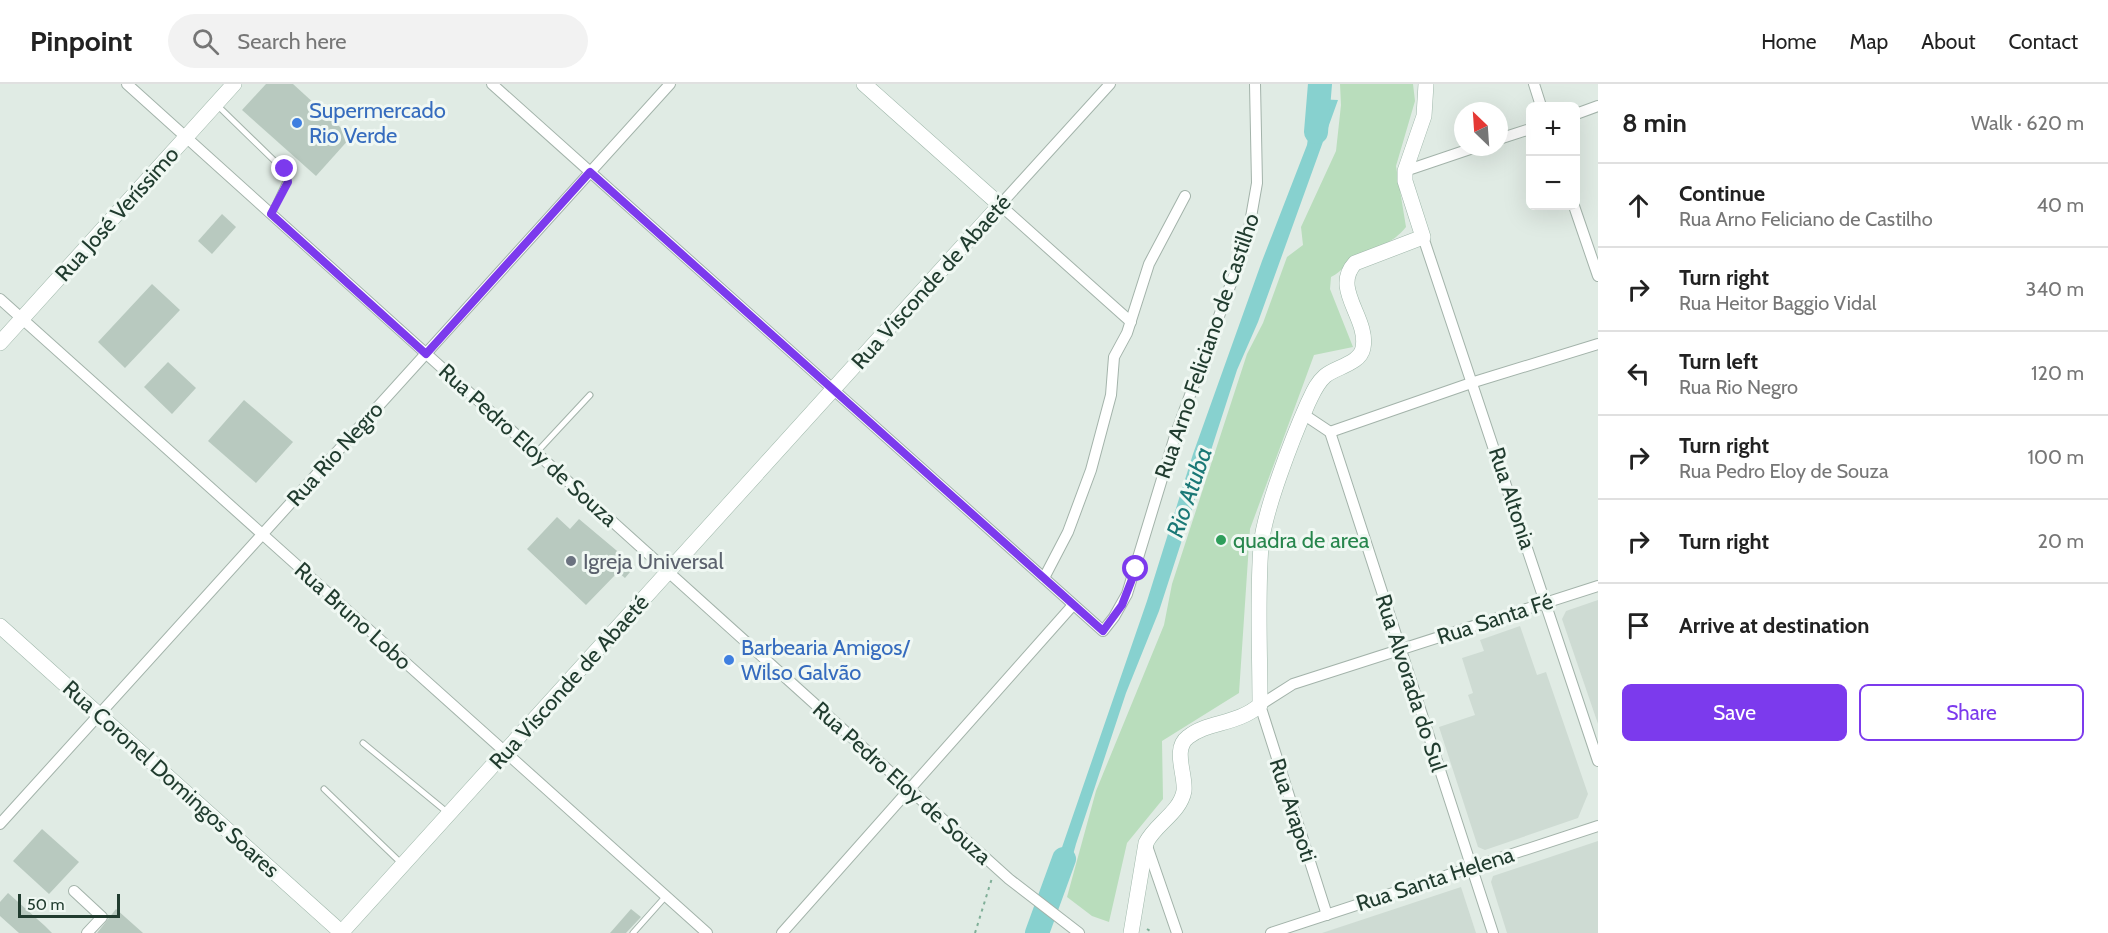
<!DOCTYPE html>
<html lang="en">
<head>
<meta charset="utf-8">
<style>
  body { margin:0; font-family:Cabin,sans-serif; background:#f2f2f2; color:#222 }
  .controls { position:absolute; right:18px; top:18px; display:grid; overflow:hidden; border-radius:9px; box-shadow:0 6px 24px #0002 }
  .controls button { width:54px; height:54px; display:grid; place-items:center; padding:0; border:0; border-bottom:2px solid #e0e0e0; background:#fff; color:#222; font:30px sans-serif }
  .compass { position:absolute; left:1454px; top:18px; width:54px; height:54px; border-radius:50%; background:#fff; box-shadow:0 6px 24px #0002; rotate:335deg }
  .scale { position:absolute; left:18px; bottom:15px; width:102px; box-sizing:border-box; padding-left:6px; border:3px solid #213c2f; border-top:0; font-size:16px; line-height:21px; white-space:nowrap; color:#213c2f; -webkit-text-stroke:4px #f0f8f3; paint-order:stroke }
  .stop { position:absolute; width:18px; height:18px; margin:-14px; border:4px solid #7c3aed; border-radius:50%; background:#fff }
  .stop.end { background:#7c3aed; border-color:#fff; box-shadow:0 2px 6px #0008 }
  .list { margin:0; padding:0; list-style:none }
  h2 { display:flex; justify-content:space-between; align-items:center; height:78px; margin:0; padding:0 24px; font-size:26px }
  h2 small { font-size:20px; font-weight:400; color:#767676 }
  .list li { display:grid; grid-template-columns:39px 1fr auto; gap:18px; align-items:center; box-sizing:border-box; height:84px; padding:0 24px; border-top:2px solid #e0e0e0 }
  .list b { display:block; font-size:22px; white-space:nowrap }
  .list p { margin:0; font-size:20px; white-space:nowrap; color:#767676 }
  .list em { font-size:20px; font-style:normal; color:#767676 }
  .actions { display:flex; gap:12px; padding:18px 24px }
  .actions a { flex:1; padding:14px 0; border:2px solid #7c3aed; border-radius:9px; text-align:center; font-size:21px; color:#7c3aed }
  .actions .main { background:#7c3aed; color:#fff }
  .icon { flex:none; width:33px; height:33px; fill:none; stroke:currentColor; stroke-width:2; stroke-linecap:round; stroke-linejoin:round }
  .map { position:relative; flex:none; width:1598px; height:849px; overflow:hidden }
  header { display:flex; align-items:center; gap:36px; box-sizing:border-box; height:84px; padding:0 30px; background:#fff; border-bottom:2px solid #e0e0e0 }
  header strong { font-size:28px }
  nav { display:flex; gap:33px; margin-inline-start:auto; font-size:21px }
  .search { width:420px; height:54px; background:#f2f2f2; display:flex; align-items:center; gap:15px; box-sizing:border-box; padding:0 21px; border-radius:33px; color:#767676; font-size:22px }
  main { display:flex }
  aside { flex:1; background:#fff }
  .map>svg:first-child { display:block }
  .built { fill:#cedbd3 }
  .green { fill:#b9ddbc }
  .water { fill:#87d1cf }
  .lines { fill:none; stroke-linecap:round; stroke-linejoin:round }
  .river { stroke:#87d1cf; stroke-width:24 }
  .building { fill:#b8c9bf }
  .lane-casing { stroke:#a3b3aa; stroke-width:7 }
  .street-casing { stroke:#a3b3aa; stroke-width:12 }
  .secondary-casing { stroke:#9fb7aa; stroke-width:16 }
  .path { stroke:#80af98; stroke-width:2; stroke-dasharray:3 4.5; stroke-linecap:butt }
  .lane { stroke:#fff; stroke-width:5 }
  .street { stroke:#fff; stroke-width:10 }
  .secondary { stroke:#fff; stroke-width:15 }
  .route { stroke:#7c3aed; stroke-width:8 }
  .shop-dot { fill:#3f7fe0; stroke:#f0f8f3; stroke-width:2 }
  .leisure-dot { fill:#2e9e5b; stroke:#f0f8f3; stroke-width:2 }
  .worship-dot { fill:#6b7280; stroke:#f0f8f3; stroke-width:2 }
  .labels { text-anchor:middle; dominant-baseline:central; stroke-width:6; stroke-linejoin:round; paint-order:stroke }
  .shop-label { font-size:22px; fill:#366cbe; stroke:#f0f8f3; text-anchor:start }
  .street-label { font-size:22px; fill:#213c2f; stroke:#f0f8f3 }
  .leisure-label { font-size:22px; fill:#27864d; stroke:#f0f8f3; text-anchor:start }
  .worship-label { font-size:22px; fill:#5b616d; stroke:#f0f8f3; text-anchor:start }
  .water-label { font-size:24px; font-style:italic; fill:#1a7876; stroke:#f0f8f3 }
</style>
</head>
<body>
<header>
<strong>Pinpoint</strong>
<div class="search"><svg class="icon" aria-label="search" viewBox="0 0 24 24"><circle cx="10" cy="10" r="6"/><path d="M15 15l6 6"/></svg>Search here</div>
<nav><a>Home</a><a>Map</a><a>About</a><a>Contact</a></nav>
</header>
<main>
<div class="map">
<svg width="1598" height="849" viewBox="0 0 1598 849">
  <rect width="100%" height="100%" fill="#e0ebe4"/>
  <g class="built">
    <path d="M1598,516V640L1562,535L1566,527Z"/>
    <path d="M1520,542L1537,591L1546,588L1588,710L1578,734L1485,766L1478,763L1439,643L1475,631L1468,611L1473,609L1462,574L1484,567L1480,556Z"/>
    <path d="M1598,757V849H1507L1491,798L1493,792Z"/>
    <path d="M1461,803L1476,849H1322Z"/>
  </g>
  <path class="green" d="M1340,0H1413L1415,17L1396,82L1406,143C1391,161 1381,160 1362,169C1350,175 1343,187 1331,193L1330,205L1353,263L1314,271L1250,445L1239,609L1162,657L1163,715L1127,759L1109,838L1092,832L1067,813L1096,707L1164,541L1172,500L1247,270L1263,239L1287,173L1303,161L1301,143L1336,67L1341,21Z"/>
  <path class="water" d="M1314,15L1338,16L1258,238L1237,286L1159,527L1126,609L1076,760L1061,814L1049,801L1147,517L1193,370L1262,177L1307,61Z"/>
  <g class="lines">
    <g class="river">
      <path d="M1316,48L1320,0"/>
      <path d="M1037,849L1064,775"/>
    </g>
  </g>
  <g class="building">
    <path d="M266,0H293L351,53L316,92L242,26Z"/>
    <path d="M222,130L236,143L212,170L198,157Z"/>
    <path d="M152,200L180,226L125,284L98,258Z"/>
    <path d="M168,278L196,304L172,330L144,303Z"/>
    <path d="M244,316L293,358L256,399L208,357Z"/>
    <path d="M557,433L570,445L579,435L635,482L625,494L618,488L586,521L527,465Z"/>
    <path d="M42,745L79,778L49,810L13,777Z"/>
    <path d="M8,809L45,842L52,849H19L0,832V818Z"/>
    <path d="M116,825L143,849H97Z"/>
    <path d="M631,825L641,833L626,849H610Z"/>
  </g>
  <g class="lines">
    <g class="lane-casing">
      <g id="lane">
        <path d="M217,21L289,91L271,130"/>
        <path d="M536,369L590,311"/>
        <path d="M363,659L448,729"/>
        <path d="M324,705L401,779"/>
        <path d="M633,849L666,812"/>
      </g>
    </g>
    <g class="street-casing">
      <g id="street">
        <path d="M127,0L1009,795L1079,849"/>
        <path d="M492,0L1103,547L1114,533L1127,510L1175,352L1247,156L1257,99L1255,0"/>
        <path d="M1110,0L1000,121L1131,238"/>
        <path d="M1534,0L1541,22"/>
        <path d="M1576,30L1598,22"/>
        <path d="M1499,55L1530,45"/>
        <path d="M1405,87L1476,63"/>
        <path d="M1574,122L1598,192"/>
        <path d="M1423,153L1598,677"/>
        <path d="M0,215L707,849"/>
        <path d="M1303,330L1330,348"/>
        <path d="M1330,348L1493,849"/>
        <path d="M1330,348L1474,298L1598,260"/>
        <path d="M1044,494L1068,448L1091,386L1111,311L1114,273L1127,249L1149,180L1185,112"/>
        <path d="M0,740L670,0"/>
        <path d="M1147,762L1177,849"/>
        <path d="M74,807L102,833L87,849"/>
        <path d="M1327,831L1260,621L1293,600L1598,502"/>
        <path d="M782,849L1073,521"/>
        <path d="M1271,849L1598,742"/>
      </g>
    </g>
    <g class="secondary-casing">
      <g id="secondary">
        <path d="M0,259L234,0"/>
        <path d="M0,542L342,849"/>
        <path d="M341,849L1000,121L864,0"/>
        <path d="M1131,849L1146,759C1155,740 1180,729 1184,707C1186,691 1172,665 1188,653C1208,637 1237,641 1260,621C1260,568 1257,514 1261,462C1264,427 1293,353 1308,319C1313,309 1316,300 1325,292C1335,283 1360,280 1363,264C1369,234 1331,205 1355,179L1423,153L1405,97V87L1424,32L1426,0"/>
      </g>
    </g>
    <g class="path">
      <path d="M1147,845L1153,849"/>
      <path d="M975,849L992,794"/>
    </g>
    <use href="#lane" class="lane"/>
    <use href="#street" class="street"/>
    <use href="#secondary" class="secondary"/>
  </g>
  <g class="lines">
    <path class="route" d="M285,85L288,98L271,130L426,270L590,88L1103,547L1122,521L1136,485"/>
  </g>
  <g class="shop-dot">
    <circle cx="297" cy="39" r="6"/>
    <circle cx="729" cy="576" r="6"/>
  </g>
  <circle class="leisure-dot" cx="1221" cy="456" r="6"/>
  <circle class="worship-dot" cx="571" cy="477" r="6"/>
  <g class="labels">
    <g class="shop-label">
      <text x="309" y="26">Supermercado<tspan x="309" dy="25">Rio Verde</tspan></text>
      <text x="741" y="563">Barbearia Amigos/<tspan x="741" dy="25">Wilso Galvão</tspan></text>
    </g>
    <g class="street-label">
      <text transform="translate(117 130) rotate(-48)">Rua José Veríssimo</text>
      <text transform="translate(931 198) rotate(-48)">Rua Visconde de Abaeté</text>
      <text transform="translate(1207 262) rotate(-71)">Rua Arno Feliciano de Castilho</text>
      <text transform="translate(528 361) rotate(42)">Rua Pedro Eloy de Souza</text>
      <text transform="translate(335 370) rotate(-48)">Rua Rio Negro</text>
      <text transform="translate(1512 414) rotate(72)">Rua Altonia</text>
      <text transform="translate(353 532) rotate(42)">Rua Bruno Lobo</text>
      <text transform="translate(1495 535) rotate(-18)">Rua Santa Fé</text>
      <text transform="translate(569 598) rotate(-48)">Rua Visconde de Abaeté</text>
      <text transform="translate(1411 599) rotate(72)">Rua Alvorada do Sul</text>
      <text transform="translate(171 695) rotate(42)">Rua Coronel Domingos Soares</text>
      <text transform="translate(902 699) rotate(42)">Rua Pedro Eloy de Souza</text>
      <text transform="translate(1293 726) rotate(72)">Rua Arapoti</text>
      <text transform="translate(1435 795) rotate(-18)">Rua Santa Helena</text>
    </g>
    <g class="leisure-label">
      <text x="1233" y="456">quadra de area</text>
    </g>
    <g class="worship-label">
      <text x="583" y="477">Igreja Universal</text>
    </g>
    <g class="water-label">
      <text transform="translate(1189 408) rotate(-71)">Rio Atuba</text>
    </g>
  </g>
</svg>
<div class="controls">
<button>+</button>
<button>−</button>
</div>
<svg class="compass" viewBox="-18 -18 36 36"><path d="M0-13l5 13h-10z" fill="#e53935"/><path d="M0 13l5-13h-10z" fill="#767676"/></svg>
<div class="scale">50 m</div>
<div class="stop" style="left:1136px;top:485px"></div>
<div class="stop end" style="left:285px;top:85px"></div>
</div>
<aside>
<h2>8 min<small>Walk · 620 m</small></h2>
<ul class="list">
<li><svg class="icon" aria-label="ahead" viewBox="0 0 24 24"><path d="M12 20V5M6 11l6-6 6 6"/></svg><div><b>Continue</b><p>Rua Arno Feliciano de Castilho</p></div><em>40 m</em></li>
<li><svg class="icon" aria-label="right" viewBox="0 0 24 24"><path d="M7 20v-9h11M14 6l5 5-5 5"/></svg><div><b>Turn right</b><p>Rua Heitor Baggio Vidal</p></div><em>340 m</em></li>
<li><svg class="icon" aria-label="left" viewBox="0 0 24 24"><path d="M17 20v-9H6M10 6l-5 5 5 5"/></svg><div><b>Turn left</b><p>Rua Rio Negro</p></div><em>120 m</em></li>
<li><svg class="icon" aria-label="right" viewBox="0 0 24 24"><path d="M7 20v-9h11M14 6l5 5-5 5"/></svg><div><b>Turn right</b><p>Rua Pedro Eloy de Souza</p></div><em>100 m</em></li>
<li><svg class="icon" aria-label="right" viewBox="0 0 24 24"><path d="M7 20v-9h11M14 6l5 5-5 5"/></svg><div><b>Turn right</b></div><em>20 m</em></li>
<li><svg class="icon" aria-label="arrive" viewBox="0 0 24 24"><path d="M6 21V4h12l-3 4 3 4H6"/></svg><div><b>Arrive at destination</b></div></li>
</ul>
<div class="actions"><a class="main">Save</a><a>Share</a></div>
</aside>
</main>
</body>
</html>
